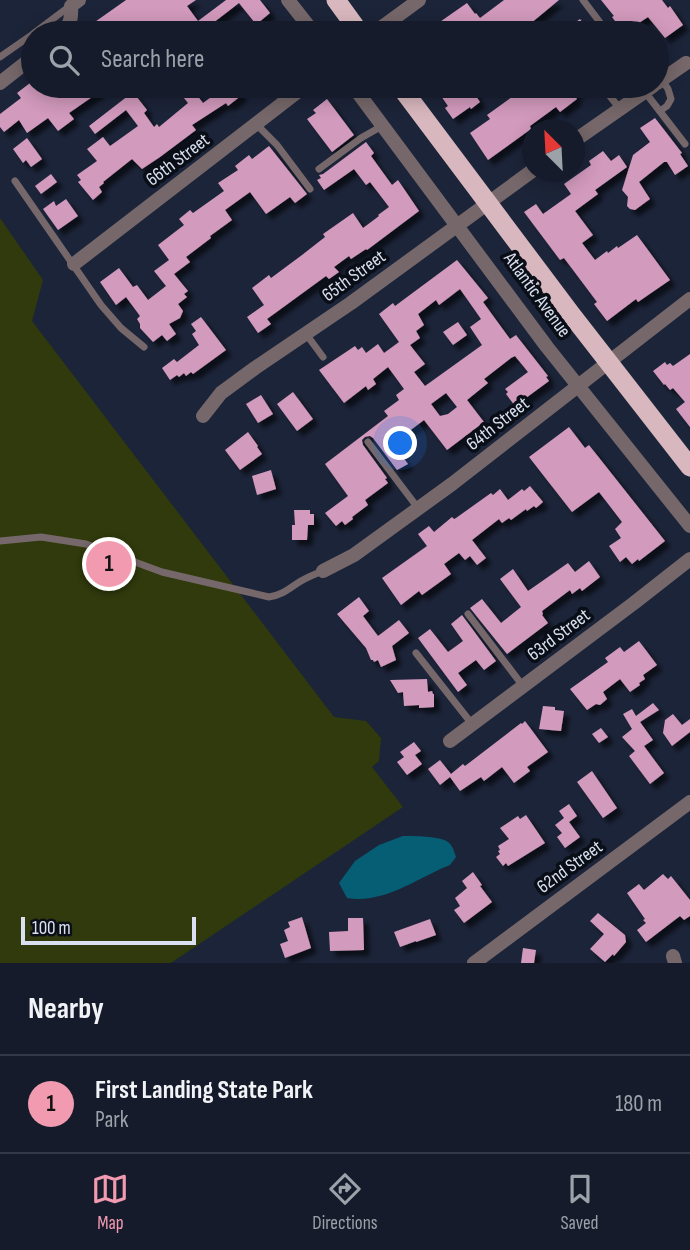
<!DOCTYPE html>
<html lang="en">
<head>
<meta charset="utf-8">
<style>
  body { margin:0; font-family:"Sofia Sans Condensed",sans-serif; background:#1e2433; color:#f1f3f6 }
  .compass { position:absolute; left:522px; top:119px; width:63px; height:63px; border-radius:50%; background:#151b2b; box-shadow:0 4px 18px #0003; rotate:336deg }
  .scale { position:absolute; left:21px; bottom:18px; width:175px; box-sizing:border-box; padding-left:7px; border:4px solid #dae0ef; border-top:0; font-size:19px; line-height:24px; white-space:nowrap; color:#dae0ef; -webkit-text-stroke:5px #0a0e17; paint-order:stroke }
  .you { position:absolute; left:401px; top:444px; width:24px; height:24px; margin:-18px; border:5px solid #fff; border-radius:50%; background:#1a73e8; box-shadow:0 0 0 10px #1a73e833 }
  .badge { display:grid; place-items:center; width:46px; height:46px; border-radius:50%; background:#f29ab0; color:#111; font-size:23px; font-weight:700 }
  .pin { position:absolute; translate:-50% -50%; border:4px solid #fff; box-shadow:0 2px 7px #0006 }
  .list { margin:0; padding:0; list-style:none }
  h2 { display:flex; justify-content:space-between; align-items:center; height:91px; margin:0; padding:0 28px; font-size:30px }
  h2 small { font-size:23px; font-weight:400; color:#9da1a9 }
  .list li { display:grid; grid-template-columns:46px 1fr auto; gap:21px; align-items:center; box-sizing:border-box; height:98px; padding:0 28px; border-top:2px solid #343947 }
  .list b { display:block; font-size:26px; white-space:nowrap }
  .list p { margin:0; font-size:23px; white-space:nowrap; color:#9da1a9 }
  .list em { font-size:23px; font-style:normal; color:#9da1a9 }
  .icon { flex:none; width:38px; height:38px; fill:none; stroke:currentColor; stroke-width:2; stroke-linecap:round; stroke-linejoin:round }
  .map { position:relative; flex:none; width:690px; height:963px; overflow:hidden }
  .search { position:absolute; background:#151b2b; box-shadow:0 4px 18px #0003; left:21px; right:21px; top:21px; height:77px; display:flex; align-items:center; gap:18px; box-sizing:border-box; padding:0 24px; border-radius:38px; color:#9da1a9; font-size:26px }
  .sheet { height:189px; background:#151b2b }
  nav { display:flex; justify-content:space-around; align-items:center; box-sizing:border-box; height:98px; border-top:2px solid #343947; background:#151b2b; font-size:19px; color:#9da1a9 }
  nav a { display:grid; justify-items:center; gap:4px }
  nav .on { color:#f29ab0 }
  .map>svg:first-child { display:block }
  .green { fill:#303a0c }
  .water { fill:#055e74 }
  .building { fill:#d29abd; fill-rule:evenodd; filter:url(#shadow) }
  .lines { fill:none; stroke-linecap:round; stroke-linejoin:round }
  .service { stroke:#76686a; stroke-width:7 }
  .minor { stroke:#76686a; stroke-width:14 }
  .trunk { stroke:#d8b8be; stroke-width:19 }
  .labels { text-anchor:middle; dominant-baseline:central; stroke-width:7; stroke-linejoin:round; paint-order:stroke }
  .street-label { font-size:19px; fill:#dae0ef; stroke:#0a0e17 }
</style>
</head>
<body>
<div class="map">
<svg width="690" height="963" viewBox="0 0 690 963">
  <defs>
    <filter id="shadow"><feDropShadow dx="5.5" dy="5.5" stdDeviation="2" flood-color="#0009"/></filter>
  </defs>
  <rect width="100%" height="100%" fill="#1c2439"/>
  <path class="green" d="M0,218L43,280L32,321L334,717L366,721L381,738L379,761L372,767L403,807L171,963H0Z"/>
  <path class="water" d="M403,836C413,836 440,836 448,842C453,846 454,851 456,857L450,865C417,878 385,904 347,898L339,883L355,861L379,845Z"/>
  <g class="building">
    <path d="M126,0H196L187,6L198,21L226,0H260L270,13L258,23L295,27V33H263L239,3L200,33L195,26L186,33H99L92,24Z"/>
    <path d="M504,0H559L519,33H424L467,3L475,14L476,13L480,18Z"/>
    <path d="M601,0H662L668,8L670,6L683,25L665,38L648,17L624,33L612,17L614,16Z"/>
    <path d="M580,19L591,33H560Z"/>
    <path d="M30,83L32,86H108L69,113L74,119L58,131L48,118L27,133L19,120L4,132L0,127V114L21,98L17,93Z"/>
    <path d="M190,86L203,103L218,92L213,86H236L242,95L228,106L226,103L192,125L196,130L160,157L142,169L132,159L103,182L104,183L99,187L102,192L93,200L78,182L81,180L77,175L97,161L87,149L103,137L110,146L138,126L126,110L95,134L89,126L133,92L147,110L144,113L154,127L157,124L159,127L188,103L180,93Z"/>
    <path d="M434,86H484L474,93L480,102L471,109L470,107L453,119L445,108L448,106Z"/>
    <path d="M510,86H531L541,98L558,86H586L574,95L577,99L560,112L556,107L530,126L531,129L488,160L470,133L490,119L487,115L516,94Z"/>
    <path d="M327,99L354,135L332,152L307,119L316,113L313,110Z"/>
    <path d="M655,118L682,153L680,154L688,166L675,175L667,162H664L639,182L650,199L635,210L630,209L627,206L628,197L622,190L633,155L650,142L640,128Z"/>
    <path d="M27,138L42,159L31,167L26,160L23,163L13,149Z"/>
    <path d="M366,142L374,153L371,156L392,185L398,180L419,211L367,250L366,249L351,259L349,256L334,267L339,272L329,279L326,276L267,319L271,324L258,333L247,317L264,305L252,288L269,275L271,278L302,255L325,237L323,234L353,213L363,228L379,216L378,215L389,207L370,182L366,185L354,169L324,190L317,180L321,178L319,175L323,174Z"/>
    <path d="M269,146L307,194L295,203L290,197L266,214L250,192L225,210L232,220L210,236L211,238L186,257L190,262L174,274L188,291L184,294L187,297L178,304L183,311L180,318L169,324L176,334L167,341L162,335L153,342L140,328V324L137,319L140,316L126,297L116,305L100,282L119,268L133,287L137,285L148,300L166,286L154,271L169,260L158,245L184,225L179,219L190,210L193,213L224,191L218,183L238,170L235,166L249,155L252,159Z"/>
    <path d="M603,151L611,161L619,155L627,167L595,190L598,194L575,211L593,235L582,243L595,260L607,251L608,253L617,246L618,248L637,235L670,280L638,302L636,299L607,321L594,304L597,302L564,258L560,260L524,212L536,204L543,214L571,194L564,184L591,165L589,161Z"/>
    <path d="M51,174L57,182L41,194L35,186Z"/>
    <path d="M66,199L78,216L58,230L43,209L54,201L56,206Z"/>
    <path d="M457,260L488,298L483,302L510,339L516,335L548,376L546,377L549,381L515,406L506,394L508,392L505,389L528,372L515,356L511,358L484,379L488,383L467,400L484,422L447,450L424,420L396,441L397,442L394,445L408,464L397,470L373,438L370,436L365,437L362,440L363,445L387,478L385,479L388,483L365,500L368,505L352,517L353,519L345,525L342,521L336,526L325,513L348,496L325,464L388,416L384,411L399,400L396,395L404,389L388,367L373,379L376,384L368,390L366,386L344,403L319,370L355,346L358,350L362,347L366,353L378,344L384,353L399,342L379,314L393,303L395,306ZM460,289L481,319L470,327L482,345L425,386L414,372L425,364L410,345L420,338L416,331L424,325L418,314L436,300L439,305ZM446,393L457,407L448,414L440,416L431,404Z"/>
    <path d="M201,317L226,350L193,374L191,372L186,376L184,373L179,377L177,375L170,380L162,368L174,359L177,362L199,345L192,334L196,331L191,324Z"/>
    <path d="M458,322L467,335L453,345L443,332Z"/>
    <path d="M690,354V427L676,409L685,402L673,388L670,390L665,384L664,385L653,371L665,362L667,365L670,363L673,366Z"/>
    <path d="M293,392L313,419L297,431L277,404Z"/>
    <path d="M261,395L273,414L258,423L246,404Z"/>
    <path d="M569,427L585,448L589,445L665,541L639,561L638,559L632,564L626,557L620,562L609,546L621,538L615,529L622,522L599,492L572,512L529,457Z"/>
    <path d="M248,432L258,446L257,447L262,454L240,470L225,450Z"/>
    <path d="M271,470L276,489L257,495L252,476Z"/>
    <path d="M530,486L543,502L536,508L534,506L527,511L526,509L511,520L509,518L502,523L499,519L472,540L486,558L477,565L470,556L465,560L459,553L444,564L451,574L422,595L419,591L401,605L382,578L427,546L418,534L429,526L434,532L452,517L454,519L456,518L491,493L493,495L500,489L508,500L522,489L524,491Z"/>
    <path d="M294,510H310V514H314V525H308L307,540H292V525H295Z"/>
    <path d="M589,561L600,577L582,591L580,588L572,594L570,590L542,611L543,614L542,615L548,623L507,654L470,608L482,599L501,623L521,607L500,579L513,569L528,591L568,563L575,572Z"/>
    <path d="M359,597L369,611L363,616L378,636L399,620L409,633L392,646L396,660L381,667L378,660L374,662L373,660H371L366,648L337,614Z"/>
    <path d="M462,615L496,661L484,670L476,660L458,673L467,685L458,692L418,638L430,629L448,652L463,641L451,624Z"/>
    <path d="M639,641L657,665L643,675L645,679L639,683L640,685L630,692L620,679L603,692L607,699L600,705L596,704L587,710L570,689L608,662L605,658L620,647L624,652Z"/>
    <path d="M427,679L428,692L432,691L433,694H434V707L419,708V705L404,706L403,692L398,693L390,680Z"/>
    <path d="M653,703L659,710L640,722L653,740L644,746L664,773L650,784L629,756L635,751L622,737L632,729L623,714L632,709L636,716Z"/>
    <path d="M543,706L555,707V710L564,711L561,731L539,729Z"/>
    <path d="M673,714L682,725L690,719V732L672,746L663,733L665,720Z"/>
    <path d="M525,721L548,752L527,767L530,771L514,783L502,767L484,781L481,777L460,791L450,777L440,785L428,769L440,760L451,774L463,764L465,766L521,723L522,724Z"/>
    <path d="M601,728L608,737L599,743L592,734Z"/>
    <path d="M414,742L421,751L415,755L422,764L407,775L397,762L404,757L400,752Z"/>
    <path d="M592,771L617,808L603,818L577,782Z"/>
    <path d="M569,804L577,816L569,822L580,837L565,848L557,837L562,833L555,825L564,818L559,811Z"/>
    <path d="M526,815L545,843L508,866L506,863L503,866L496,857L500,854L498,851L500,850L498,846L509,839L500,828L518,816L520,819Z"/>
    <path d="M473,872L482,885L480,886L492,902L464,923L454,910L460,906L455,898L467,888L462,881Z"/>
    <path d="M663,874L668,879L671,876L690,900V916L684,920L680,916L646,942L637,930L646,923L643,920L645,919L627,893L639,884L644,890Z"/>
    <path d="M598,913L625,935L626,942L614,956L613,954L605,962L590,949L604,934L590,921Z"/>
    <path d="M302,917L311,948L285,958L280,944L288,941L284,930L290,927L288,922Z"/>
    <path d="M348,918H363L364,950L330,951L329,932L348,931Z"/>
    <path d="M430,919L436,935L416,942V941L400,947L394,932Z"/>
    <path d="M523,948L536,950L534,963H521Z"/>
  </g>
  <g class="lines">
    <g class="service">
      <path d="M583,0L608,33"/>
      <path d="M34,33L70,6"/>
      <path d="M0,57L33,34"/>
      <path d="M602,86L620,109"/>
      <path d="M645,92L685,144"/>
      <path d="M660,111L667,106L671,99L668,89L662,80"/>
      <path d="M256,124L277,145L310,189"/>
      <path d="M319,169L361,138L382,126"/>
      <path d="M15,181L101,305L121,328L144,347"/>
      <path d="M306,334L323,357"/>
      <path d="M368,442L418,508"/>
      <path d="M0,541L41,537L86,544L162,572L269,597C283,595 289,588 301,581C308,577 315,574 323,571"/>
      <path d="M468,614L523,686"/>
      <path d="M416,653L472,724"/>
    </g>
    <g class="minor">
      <path d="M288,0L314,33"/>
      <path d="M62,33C70,25 72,18 71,6L79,0"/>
      <path d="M374,33L419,0"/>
      <path d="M0,83L33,57"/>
      <path d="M657,83L686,63"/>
      <path d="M353,86L547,347L690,526"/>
      <path d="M574,141L653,86"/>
      <path d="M74,264L305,86"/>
      <path d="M203,416L221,393L255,368L351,303L532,171"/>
      <path d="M323,571L354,555L452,484L690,299"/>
      <path d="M450,741L634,603L690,559"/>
      <path d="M673,956L675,963"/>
      <path d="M474,963L690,802"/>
    </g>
    <g class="trunk">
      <path d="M336,0L360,33"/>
      <path d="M400,86L571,314L690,467"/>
    </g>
  </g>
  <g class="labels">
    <g class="street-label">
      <text transform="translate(178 160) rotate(-37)">66th Street</text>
      <text transform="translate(354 276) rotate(-36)">65th Street</text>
      <text transform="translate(537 295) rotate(54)">Atlantic Avenue</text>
      <text transform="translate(498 424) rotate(-38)">64th Street</text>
      <text transform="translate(559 635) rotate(-37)">63rd Street</text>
      <text transform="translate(570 867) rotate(-36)">62nd Street</text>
    </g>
  </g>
</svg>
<svg class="compass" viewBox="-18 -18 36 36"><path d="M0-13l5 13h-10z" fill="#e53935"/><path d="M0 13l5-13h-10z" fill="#9da1a9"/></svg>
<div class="scale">100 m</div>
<div class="you"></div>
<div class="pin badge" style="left:109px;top:564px">1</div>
<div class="search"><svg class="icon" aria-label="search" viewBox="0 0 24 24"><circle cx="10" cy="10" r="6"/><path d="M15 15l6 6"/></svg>Search here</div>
</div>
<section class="sheet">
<h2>Nearby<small></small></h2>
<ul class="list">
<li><span class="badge">1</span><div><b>First Landing State Park</b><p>Park</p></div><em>180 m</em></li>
</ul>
</section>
<nav>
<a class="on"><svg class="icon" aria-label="map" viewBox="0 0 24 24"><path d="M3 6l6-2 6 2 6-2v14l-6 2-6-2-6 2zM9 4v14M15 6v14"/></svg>Map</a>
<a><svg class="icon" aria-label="directions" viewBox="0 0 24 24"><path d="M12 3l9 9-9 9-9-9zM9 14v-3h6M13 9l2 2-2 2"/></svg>Directions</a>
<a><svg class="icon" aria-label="saved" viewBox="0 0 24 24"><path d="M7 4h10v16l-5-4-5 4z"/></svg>Saved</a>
</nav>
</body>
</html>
